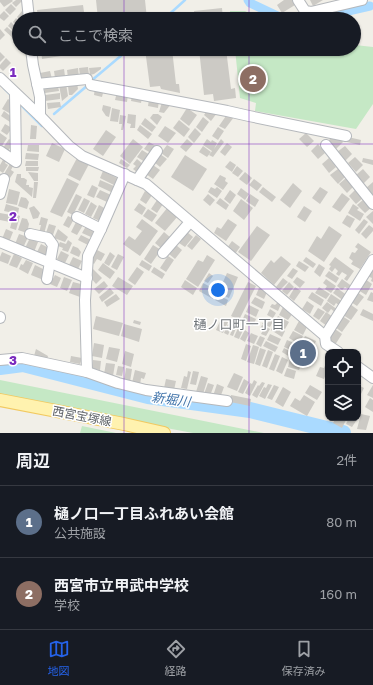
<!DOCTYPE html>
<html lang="ja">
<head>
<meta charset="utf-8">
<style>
  body { margin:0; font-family:"Golos Text","Noto Sans JP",sans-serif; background:#20242c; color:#f1f3f6 }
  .controls { position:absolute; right:12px; bottom:12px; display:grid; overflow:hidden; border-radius:8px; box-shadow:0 1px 3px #0004 }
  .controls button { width:36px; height:36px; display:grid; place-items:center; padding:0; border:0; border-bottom:1px solid #363941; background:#171b24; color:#f1f3f6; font:20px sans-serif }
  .you { position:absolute; left:218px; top:290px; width:14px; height:14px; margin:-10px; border:3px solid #fff; border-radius:50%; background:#1a73e8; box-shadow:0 0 0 6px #1a73e833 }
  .badge { display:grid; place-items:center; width:26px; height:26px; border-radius:50%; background:#2563eb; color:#fff; font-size:13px; font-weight:700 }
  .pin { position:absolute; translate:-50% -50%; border:2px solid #fff; box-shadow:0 1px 4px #0006 }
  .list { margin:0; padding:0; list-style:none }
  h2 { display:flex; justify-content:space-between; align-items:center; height:52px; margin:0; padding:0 16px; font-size:17px }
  h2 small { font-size:13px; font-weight:400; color:#9ea1a6 }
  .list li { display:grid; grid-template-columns:26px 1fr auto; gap:12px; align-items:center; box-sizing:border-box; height:72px; padding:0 16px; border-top:1px solid #363941 }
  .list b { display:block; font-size:15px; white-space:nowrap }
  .list p { margin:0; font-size:13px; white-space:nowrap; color:#9ea1a6 }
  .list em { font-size:13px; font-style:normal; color:#9ea1a6 }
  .icon { flex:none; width:22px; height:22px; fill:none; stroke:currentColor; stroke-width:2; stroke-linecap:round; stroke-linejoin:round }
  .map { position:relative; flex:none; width:373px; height:433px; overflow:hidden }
  .search { position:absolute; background:#171b24; box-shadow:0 1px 3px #0004; left:12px; right:12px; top:12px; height:44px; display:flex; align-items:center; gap:10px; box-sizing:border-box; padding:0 14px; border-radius:22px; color:#9ea1a6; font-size:15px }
  .sheet { height:196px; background:#171b24 }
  nav { display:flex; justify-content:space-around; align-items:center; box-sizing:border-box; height:56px; border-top:1px solid #363941; background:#171b24; font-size:11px; color:#9ea1a6 }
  nav a { display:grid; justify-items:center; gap:2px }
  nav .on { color:#2563eb }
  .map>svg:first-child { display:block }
  .green { fill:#c5e8c5 }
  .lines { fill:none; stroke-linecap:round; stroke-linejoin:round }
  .stream { stroke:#aadaff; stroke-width:2.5 }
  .canal { stroke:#aadaff; stroke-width:9 }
  .river { stroke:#aadaff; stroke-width:16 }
  .building { fill:#cccac5 }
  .minor-casing { stroke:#b5b8bc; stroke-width:12 }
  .major-casing { stroke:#f2c960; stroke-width:14 }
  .minor { stroke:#fff; stroke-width:10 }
  .major { stroke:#fff2af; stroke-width:12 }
  .grid { fill:none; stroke:#7b2cbf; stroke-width:1; stroke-opacity:0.55 }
  .labels { text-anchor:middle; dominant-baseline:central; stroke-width:3; stroke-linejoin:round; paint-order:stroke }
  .street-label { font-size:12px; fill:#5f6368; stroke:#fff }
  .neighbourhood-label { font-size:13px; fill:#70757a; stroke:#fff }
  .water-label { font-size:13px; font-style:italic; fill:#4174aa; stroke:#fff }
  .grid-label { font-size:13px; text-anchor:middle; font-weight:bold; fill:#7b2cbf; stroke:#fff; stroke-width:3; stroke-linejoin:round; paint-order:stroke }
</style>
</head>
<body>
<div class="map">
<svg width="373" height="433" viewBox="0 0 373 433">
  <rect width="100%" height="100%" fill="#f1efe8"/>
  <g class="green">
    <path d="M230,11H245L260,19H231Z"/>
    <path d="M354,37H356L355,45L373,47V104L356,129L255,111L256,103L240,98L235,49H354Z"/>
    <path d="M0,380L264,433H193L0,397Z"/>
    <path d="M82,426L116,433H80Z"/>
  </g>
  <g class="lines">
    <g class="stream">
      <path d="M164,19L185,0"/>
      <path d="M91,81L129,49"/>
      <path d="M4,88L12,96"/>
      <path d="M18,102L42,126"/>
      <path d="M54,114L88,85"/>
    </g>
    <g class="canal">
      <path d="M248,0L250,3L284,19"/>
      <path d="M313,19L370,6"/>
    </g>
    <path class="river" d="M0,367L23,364L148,396L250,410L343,433"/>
  </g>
  <g class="building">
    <path d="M0,0H12L13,1L4,7L0,2Z"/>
    <path d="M16,0H23L16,7L12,3Z"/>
    <path d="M96,0H145L147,19H98Z"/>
    <path d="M284,0H292L295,5L282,13L277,5Z"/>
    <path d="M310,0H323L313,6Z"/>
    <path d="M11,4L16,9L10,15L5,10Z"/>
    <path d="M83,5L85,19H38L37,10Z"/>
    <path d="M222,8L223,19H195L194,11Z"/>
    <path d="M4,11L9,16L4,21L0,18V15Z"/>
    <path d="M22,11L26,15L24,18L25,19H19L17,17Z"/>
    <path d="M16,18L19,21V28L13,22Z"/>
    <path d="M11,22L19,30L16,33L8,26Z"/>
    <path d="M7,27L17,36L14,39L4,30Z"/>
    <path d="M0,29L5,35L0,40Z"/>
    <path d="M41,49H61V56L42,59Z"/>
    <path d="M145,49H172L176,84H179L180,93L161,89L160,86L150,87Z"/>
    <path d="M199,49H226L231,89L235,88L236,98L214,101L213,94L204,95Z"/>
    <path d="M0,52L5,57L0,62Z"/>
    <path d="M6,58L11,63L3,71L0,68V65Z"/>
    <path d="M88,67L89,75L80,76L79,68Z"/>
    <path d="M101,67V69L94,74L90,75L89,68Z"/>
    <path d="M78,68L79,77L68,78L67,70Z"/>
    <path d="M64,69L65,76L55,78L54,71Z"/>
    <path d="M50,71L52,79L41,81L40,73Z"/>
    <path d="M77,83L78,89L72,95H69L68,86Z"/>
    <path d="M66,84L68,96L62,101L59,85Z"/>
    <path d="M58,86L59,91L45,93L44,87Z"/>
    <path d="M95,87L107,90L106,94L103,93L102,97L94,95Z"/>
    <path d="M117,92L128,94L127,102L115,100Z"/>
    <path d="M60,93V99L45,101V95Z"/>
    <path d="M132,96L142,98L141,103L131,101Z"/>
    <path d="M8,99L13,102L11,114L2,109Z"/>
    <path d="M149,99L159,100L158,108L148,106Z"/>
    <path d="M60,102L61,107L48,109L47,103Z"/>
    <path d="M162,102L171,104L164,113L159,112Z"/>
    <path d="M103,105L111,107L109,117L106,116L102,110Z"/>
    <path d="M112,108L120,110L118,122L110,121Z"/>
    <path d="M187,108L197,115L189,126L180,119Z"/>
    <path d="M208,109L217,113L211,121L204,115Z"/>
    <path d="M4,111L13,118L10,122L1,116Z"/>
    <path d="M228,113L234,117L225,129L219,126Z"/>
    <path d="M128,114L136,115L135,128H130L131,124L127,123Z"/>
    <path d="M153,114H158L162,117L157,125L150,118Z"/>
    <path d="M120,115L126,116L123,130H121L122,124H119Z"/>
    <path d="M203,117L209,122L202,132L196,127Z"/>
    <path d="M145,118L156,127L152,132L141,124Z"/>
    <path d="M179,120L190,129L184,137L173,128Z"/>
    <path d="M5,124L12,128L7,135L1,131Z"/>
    <path d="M31,125L37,126L36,139H30Z"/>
    <path d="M140,125L152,134L148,139L137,130Z"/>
    <path d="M165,126L176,133L168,143L158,136Z"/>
    <path d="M218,127L224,131L218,140L212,136Z"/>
    <path d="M195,128L201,134L194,143L188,137Z"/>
    <path d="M106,130L116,137L103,156L93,149Z"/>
    <path d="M0,133L7,138L0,149Z"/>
    <path d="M306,133L314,141L307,147L299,139Z"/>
    <path d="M333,136H338L343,142L336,149L329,140Z"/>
    <path d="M348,137L361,140L360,145L347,142Z"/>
    <path d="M9,139L14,142L8,151L3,148Z"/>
    <path d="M133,139L143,147L130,164L120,156Z"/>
    <path d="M187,139L193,144L186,152L180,147Z"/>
    <path d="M207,139L211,142L212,140L217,143L214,149L221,139L224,142L213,157L209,155L212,151L203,145Z"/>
    <path d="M149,142L156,146L151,153L144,149Z"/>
    <path d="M52,143L65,149L59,162L46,156Z"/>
    <path d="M227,143L232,147L225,156L220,152Z"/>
    <path d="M318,144L325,153L318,159L311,151Z"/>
    <path d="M28,145H39V152L27,151Z"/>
    <path d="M167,145L174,149L168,158L161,153Z"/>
    <path d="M203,146L211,152L207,157L199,152Z"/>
    <path d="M345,146L352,154L345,161L337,152Z"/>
    <path d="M142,150L150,155L145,162L137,157Z"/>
    <path d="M26,153L39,154L38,160L25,159Z"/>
    <path d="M160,154L167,159L160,167L154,162Z"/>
    <path d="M185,155L207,169L193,191L171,177Z"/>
    <path d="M355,157L363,165L356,172L348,163Z"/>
    <path d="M4,158L7,160L5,163L8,165L3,173L0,171V165Z"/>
    <path d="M77,158L89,164L80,181L68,175Z"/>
    <path d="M329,158L336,167L329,173L322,164Z"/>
    <path d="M363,158L373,160V165L362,162Z"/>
    <path d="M121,159L130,165L127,168L119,163Z"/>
    <path d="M137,159L144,165L138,173L133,169L136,166L133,164Z"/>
    <path d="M26,161H38V166H25Z"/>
    <path d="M230,161L236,165L232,172L225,167Z"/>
    <path d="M11,162L14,164L11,170L14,172L10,178L4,174Z"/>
    <path d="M153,165L160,170L153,179L146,174Z"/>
    <path d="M237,166L243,171L238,177L232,173Z"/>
    <path d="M26,167H39L38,171H26Z"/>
    <path d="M338,169L345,177L338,184L330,175Z"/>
    <path d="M363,169L370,177L363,184L356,175Z"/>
    <path d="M103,171L117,178L114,185L100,178Z"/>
    <path d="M28,172L38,173V181H34Z"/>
    <path d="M245,172L252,178L247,185L239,179Z"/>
    <path d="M17,174H21V178H24L27,180L26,185H29V187L33,188L32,197L15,182Z"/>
    <path d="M220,175L226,178L225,181L228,183L223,190L214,184Z"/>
    <path d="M67,178L79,184L62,217L50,212Z"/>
    <path d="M346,178L354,186L347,193L339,184Z"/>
    <path d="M254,179L262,185L257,191L249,185Z"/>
    <path d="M100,180L114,186L111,192L98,186Z"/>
    <path d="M34,182H38L36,198H33Z"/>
    <path d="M373,182V197L366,188Z"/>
    <path d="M293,183L302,191L290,208L280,200Z"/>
    <path d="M92,185L98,188L94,198L87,195Z"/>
    <path d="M211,187L215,189L217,187L222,191L217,198L208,192Z"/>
    <path d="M263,187L276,197L272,202L259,192Z"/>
    <path d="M320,187L328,192L320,204L312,198Z"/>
    <path d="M241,188L249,194L245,200L237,194Z"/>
    <path d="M9,189L20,192L17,205L6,203Z"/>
    <path d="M356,189L363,198L356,204L349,196Z"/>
    <path d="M100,190L111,195L107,202L96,197Z"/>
    <path d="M230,190L236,195L230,204L224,199Z"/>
    <path d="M145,191L152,195L146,204L140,200Z"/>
    <path d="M342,193L350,199L340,212L332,207Z"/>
    <path d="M76,194L82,197L73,215L67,212Z"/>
    <path d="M208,194L215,200L210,206L203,200Z"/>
    <path d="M250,194L259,200L255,207L246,201Z"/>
    <path d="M21,197L26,198L29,202L27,209L18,206Z"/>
    <path d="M84,198L90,201L84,213L78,210Z"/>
    <path d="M220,198L229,205L226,210L216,203Z"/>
    <path d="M241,199L253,208L244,220L233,211Z"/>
    <path d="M364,199L372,207L365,213L357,205Z"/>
    <path d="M157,200L163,204L157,213L151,209Z"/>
    <path d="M91,202L97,206L91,217L85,214Z"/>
    <path d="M139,203L146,208L142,215L134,210Z"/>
    <path d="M6,204L19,208L18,214L4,211Z"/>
    <path d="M353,204L359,208L357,210L364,214L360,221L348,213Z"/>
    <path d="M99,205L106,209L100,221L93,218Z"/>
    <path d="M34,206L40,213L38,218L33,219L29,208Z"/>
    <path d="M304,206L312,211L305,222L297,217Z"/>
    <path d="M168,207L178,216L165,231L155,223Z"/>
    <path d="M148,209L157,215L152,222L143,216Z"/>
    <path d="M373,211V224L366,217Z"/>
    <path d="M0,213L11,215L10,222L0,220Z"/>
    <path d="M14,214L20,216L16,230L10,228Z"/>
    <path d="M347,215L355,219L350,228L342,223Z"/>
    <path d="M68,216L74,219L69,228L63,225Z"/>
    <path d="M41,217L48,219L44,234L39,233L41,225H39Z"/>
    <path d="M22,218L27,219L29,224L27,233L18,230Z"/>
    <path d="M142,219L158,231L140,256L123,244L129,236L135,240L142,231L136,227Z"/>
    <path d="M228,219L237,225L226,241L214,233L217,227L221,229Z"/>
    <path d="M364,219L368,222L359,234L355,230Z"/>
    <path d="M76,222L83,225L77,235L71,232Z"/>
    <path d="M49,224L56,226L53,235L46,233Z"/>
    <path d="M369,225L373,228V231L366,239L361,234Z"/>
    <path d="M86,226L94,230L91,237L82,233Z"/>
    <path d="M257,226L270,235L251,261L238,252Z"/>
    <path d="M329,226L342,235L324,262L308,251L317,236L321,239Z"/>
    <path d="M6,229L13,232L9,242L2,239Z"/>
    <path d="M58,229L68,237L65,242L54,238Z"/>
    <path d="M164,232L171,238L162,249L155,243Z"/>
    <path d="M187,232L193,237L185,247L179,243Z"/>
    <path d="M19,234L28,237L23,248L15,244Z"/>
    <path d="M81,235L93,241L90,246L78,240Z"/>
    <path d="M196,235L201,239L192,250L187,246Z"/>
    <path d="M30,238L38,242L34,252L25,248Z"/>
    <path d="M68,240L72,243L68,252L62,250L63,248L58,246L60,242L66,244Z"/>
    <path d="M232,241L240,247L235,254L227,248Z"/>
    <path d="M358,243L371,252L360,269L351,264L353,261L349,258L352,252L355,253L358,249L355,247Z"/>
    <path d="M41,244L49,248L46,256L37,252Z"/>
    <path d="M153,245L161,250L151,264L144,259Z"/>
    <path d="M176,245L182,250L175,259L169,254Z"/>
    <path d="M73,246L78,248L81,252L79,257L70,253Z"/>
    <path d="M97,250L105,254L101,261L97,259L94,264L91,262Z"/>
    <path d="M61,251L69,255L65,263L57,259Z"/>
    <path d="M2,252L11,256L8,264L0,261V257Z"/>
    <path d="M110,252L115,256L109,266L104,263Z"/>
    <path d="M14,254L22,258L17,268L9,265Z"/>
    <path d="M118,254L124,257L117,270L111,267Z"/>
    <path d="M207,255L215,260L198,287L186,279L198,260L203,262Z"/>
    <path d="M168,256L174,260L166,272L160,268Z"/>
    <path d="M281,256L291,264L274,285L261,273L271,260L274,263Z"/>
    <path d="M73,257L82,261L77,271L68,267Z"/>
    <path d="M306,257L316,264L313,268L303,261Z"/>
    <path d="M335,257L354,271L347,281L344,279L347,275L342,272L339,276L336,274L338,271L335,268L332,272L329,269L331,266L329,265Z"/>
    <path d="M26,260L33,263L28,274L19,269L21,264L23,265Z"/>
    <path d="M142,260L152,266L149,271L139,265Z"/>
    <path d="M299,261L309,267L305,272L296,266Z"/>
    <path d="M103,263L115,272L110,279L98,270Z"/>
    <path d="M319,264L325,268L320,277L314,272Z"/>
    <path d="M35,265L45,270L41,279L31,275Z"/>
    <path d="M373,266V282L371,281L372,278L367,276Z"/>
    <path d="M137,267L144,272L135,285L128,280Z"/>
    <path d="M154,267L165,274L162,279L151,272Z"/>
    <path d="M92,268L102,278L96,284L91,278L90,271Z"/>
    <path d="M293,268L298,271L292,279L287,276Z"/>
    <path d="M329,271L339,278L336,283L325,276Z"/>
    <path d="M209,273L213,276L208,283L204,281Z"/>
    <path d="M227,273L238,277L229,298L218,293Z"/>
    <path d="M55,275L61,278L57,287L50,284Z"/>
    <path d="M64,277L72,280L67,291L60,288Z"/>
    <path d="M118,277L133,286L127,295L112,286Z"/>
    <path d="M297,277L305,282L300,288L293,282Z"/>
    <path d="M283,278L288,282L280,290L276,287Z"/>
    <path d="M326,279L336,286L331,293L325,289L327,286L323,283Z"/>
    <path d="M342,279L353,287L350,290L345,287L342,290L337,286Z"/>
    <path d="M365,279L372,284L366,295L358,290Z"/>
    <path d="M185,280L197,288L193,295L181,287Z"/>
    <path d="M104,281L108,286L99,294L94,289Z"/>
    <path d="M73,282L81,284L80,297L69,293Z"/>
    <path d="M248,282L256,286L239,320L231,316Z"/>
    <path d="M289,282L294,287L287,295L282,291Z"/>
    <path d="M203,283L218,291L213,299L199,291Z"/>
    <path d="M295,287L301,291L294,301L289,297Z"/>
    <path d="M319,287L330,294L326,299L315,293Z"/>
    <path d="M110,288L114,293L102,302L99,297Z"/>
    <path d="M259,288L267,292L264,299L256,295Z"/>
    <path d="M337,288L348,296L344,301L333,293Z"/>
    <path d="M312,292L324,300L321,306L308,298Z"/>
    <path d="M357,292L364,297L357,306L351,302Z"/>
    <path d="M371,292L373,293V302L367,300Z"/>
    <path d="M116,294L120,299L107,307L104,302Z"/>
    <path d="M331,294L343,302L340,306L336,303L334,306L327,301Z"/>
    <path d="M218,295L228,300L226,306L215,300Z"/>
    <path d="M255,297L265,302L262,309L251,303Z"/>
    <path d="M307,301L314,306L310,314L302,309Z"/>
    <path d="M278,302L281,304L278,311L270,307L272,304L275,305Z"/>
    <path d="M327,302L338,310L336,313L331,309L328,313L322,308Z"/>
    <path d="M350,304L358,310L351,320L343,315Z"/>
    <path d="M249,305L259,310L256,317L246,312Z"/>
    <path d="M283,307L293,313L288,320L279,315Z"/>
    <path d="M318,308L325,312L319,320L313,316Z"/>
    <path d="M270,309L276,313L273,318L267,315Z"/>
    <path d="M363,309L373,314V321L360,315Z"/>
    <path d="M326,312L333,317L327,326L320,321Z"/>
    <path d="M245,314L256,319L253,326L242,321Z"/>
    <path d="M96,316L123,323L119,336L93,329Z"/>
    <path d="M278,316L289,322L285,329L274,323Z"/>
    <path d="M342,316L350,321L342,332L335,327Z"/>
    <path d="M221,319L228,322L223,333L216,330Z"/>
    <path d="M269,319L273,321L270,327L262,324L264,321L268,323Z"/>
    <path d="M134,320L141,322L140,325L133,323Z"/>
    <path d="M299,321L308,325L303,335L294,330Z"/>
    <path d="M124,324L142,329L139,342L121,336Z"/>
    <path d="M228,324L232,326L228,335L224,333Z"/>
    <path d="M262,325L270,329L266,336L261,334L263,330L260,329Z"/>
    <path d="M274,325L285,331L282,337L271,330Z"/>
    <path d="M233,327L236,328L233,336L230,335Z"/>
    <path d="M238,328L243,330L239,339L234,337Z"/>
    <path d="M335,329L342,334L335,345L327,340Z"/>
    <path d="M245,330L249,333L245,342L240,339Z"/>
    <path d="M293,331L303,336L299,344L289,338Z"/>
    <path d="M251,333L258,336L254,344L247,341Z"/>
    <path d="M270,334L281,339L278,345L267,340Z"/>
    <path d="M260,336L265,338L261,347L256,344Z"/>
    <path d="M305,336L316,341L313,348L311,347L305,362L296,357Z"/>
    <path d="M287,340L299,345L296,352L284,347Z"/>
    <path d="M266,341L278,347L275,352L263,346Z"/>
    <path d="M94,343L104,345L102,358L92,356Z"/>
    <path d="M246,344L251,346L246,361L241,359Z"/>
    <path d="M253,345L259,347L254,364L247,362Z"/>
    <path d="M109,347L120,349L117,362L106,359Z"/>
    <path d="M260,348L266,350L260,366L255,364Z"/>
    <path d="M284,348L295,354L293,359L282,352Z"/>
    <path d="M36,349L48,356L47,360L34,356Z"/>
    <path d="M268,350L273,352L267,368L262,366Z"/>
    <path d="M125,351L134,354L131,367L122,364Z"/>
    <path d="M275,354L280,356L274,371L269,369Z"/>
    <path d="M71,356L82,358L80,364L70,362Z"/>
    <path d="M282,357L288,360L282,374L276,371Z"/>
    <path d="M328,358V375L326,374L324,379L316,376L320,367L324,368Z"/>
    <path d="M290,359L302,363L299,370L288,367Z"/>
    <path d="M93,360L101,361L100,370L92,369Z"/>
    <path d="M106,363L115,364L113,376L104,374Z"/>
    <path d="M118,366L124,367L122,376L116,375Z"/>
    <path d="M126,368L132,369L130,382L124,381Z"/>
    <path d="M287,368L296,371L294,379L284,376Z"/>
    <path d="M135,370L146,373L144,379L141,378L140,385L132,383Z"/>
    <path d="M188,371L191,372L187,389L181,388L184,376L187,377Z"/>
    <path d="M193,371L199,372L196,385L190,384Z"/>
    <path d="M234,373L243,377L237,391L227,387Z"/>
    <path d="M201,376L208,378L203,394L196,392Z"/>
    <path d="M166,379L176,381L174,390L164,388Z"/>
    <path d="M244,379L249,382L243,394L238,392Z"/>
    <path d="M254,380L257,382L250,396L245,393L250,383L252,384Z"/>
    <path d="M262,382L265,383L257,398L252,395L258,385L259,386Z"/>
    <path d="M208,383L214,385L210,396L204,394Z"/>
    <path d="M217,384L224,387L220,398L213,396Z"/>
    <path d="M268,384L272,385L265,399L259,396L264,387L266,388Z"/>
    <path d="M274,385L279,387L272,400L267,398Z"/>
    <path d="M310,385L322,392L317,400L305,393Z"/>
    <path d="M358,385L364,388L358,400Z"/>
    <path d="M373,385V398L367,395Z"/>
    <path d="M283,387L291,392L283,407L275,402Z"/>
    <path d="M231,395L251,399L250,406L230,402Z"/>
    <path d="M304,395L315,402L307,416L290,406L295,398L300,401Z"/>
    <path d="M370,398L373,400V412L365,407Z"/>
    <path d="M361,414L370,416L366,430L357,429Z"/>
    <path d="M336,418H347L342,428L333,423Z"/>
    <path d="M349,418H358L352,427L346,424Z"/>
  </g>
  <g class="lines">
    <g class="minor-casing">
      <g id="minor">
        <path d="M27,0L29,19"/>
        <path d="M298,0L305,11L311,12L362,0"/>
        <path d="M31,49L33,65L40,97V116"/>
        <path d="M0,78L40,116L69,146L82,156L146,184L325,336L326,344L338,352"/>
        <path d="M37,84L87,79"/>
        <path d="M91,85L227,111L249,116L346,136"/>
        <path d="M326,145L373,204"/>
        <path d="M0,151L16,162L15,93"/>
        <path d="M137,180L157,151"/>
        <path d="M0,194L4,179"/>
        <path d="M77,217L101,229"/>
        <path d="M30,234L48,238L53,245L47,279"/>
        <path d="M0,242L87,278"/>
        <path d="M163,253L190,222"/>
        <path d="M0,317V318"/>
        <path d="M325,336L373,260"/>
        <path d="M0,360L22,358L87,372L118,383L146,390L227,401"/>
        <path d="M358,367L373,378"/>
        <path d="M87,372L85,300L88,256L101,229L125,174"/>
      </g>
    </g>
    <g class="major-casing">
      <path id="major" d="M0,400L124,424L164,433"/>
    </g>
    <use href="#minor" class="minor"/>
    <use href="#major" class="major"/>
  </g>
  <path class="grid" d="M124,0V19M249,0V19M124,49V433M249,49V433M0,144H373M0,289H373"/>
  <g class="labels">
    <g class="street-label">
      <text transform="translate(82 416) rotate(11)">西宮宝塚線</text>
    </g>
    <g class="neighbourhood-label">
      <text x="239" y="324">樋ノ口町一丁目</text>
    </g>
    <g class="water-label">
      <text transform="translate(171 399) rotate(8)">新堀川</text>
    </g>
  </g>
  <g class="grid-label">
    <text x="13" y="77">1</text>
    <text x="13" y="221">2</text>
    <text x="13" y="365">3</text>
  </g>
</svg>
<div class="controls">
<button><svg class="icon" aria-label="locate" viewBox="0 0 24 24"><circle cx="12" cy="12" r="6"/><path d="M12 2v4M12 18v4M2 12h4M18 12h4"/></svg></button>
<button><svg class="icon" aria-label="layers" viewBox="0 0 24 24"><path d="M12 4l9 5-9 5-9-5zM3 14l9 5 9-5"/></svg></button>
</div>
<div class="you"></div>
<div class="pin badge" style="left:303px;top:353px;background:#5c6f8a">1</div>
<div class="pin badge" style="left:253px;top:79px;background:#8d6e63">2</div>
<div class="search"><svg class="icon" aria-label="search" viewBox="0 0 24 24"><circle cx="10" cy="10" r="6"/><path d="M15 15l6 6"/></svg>ここで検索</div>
</div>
<section class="sheet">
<h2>周辺<small>2件</small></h2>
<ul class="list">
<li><span class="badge" style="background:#5c6f8a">1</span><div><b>樋ノ口一丁目ふれあい会館</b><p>公共施設</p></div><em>80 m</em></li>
<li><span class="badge" style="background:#8d6e63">2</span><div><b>西宮市立甲武中学校</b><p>学校</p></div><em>160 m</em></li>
</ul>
</section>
<nav>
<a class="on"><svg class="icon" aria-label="map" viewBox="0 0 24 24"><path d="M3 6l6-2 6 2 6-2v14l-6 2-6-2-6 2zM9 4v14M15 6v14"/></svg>地図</a>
<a><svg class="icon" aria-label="directions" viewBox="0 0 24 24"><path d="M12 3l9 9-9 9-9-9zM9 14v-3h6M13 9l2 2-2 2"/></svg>経路</a>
<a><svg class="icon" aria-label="saved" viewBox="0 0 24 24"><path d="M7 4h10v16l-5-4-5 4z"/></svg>保存済み</a>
</nav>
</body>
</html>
